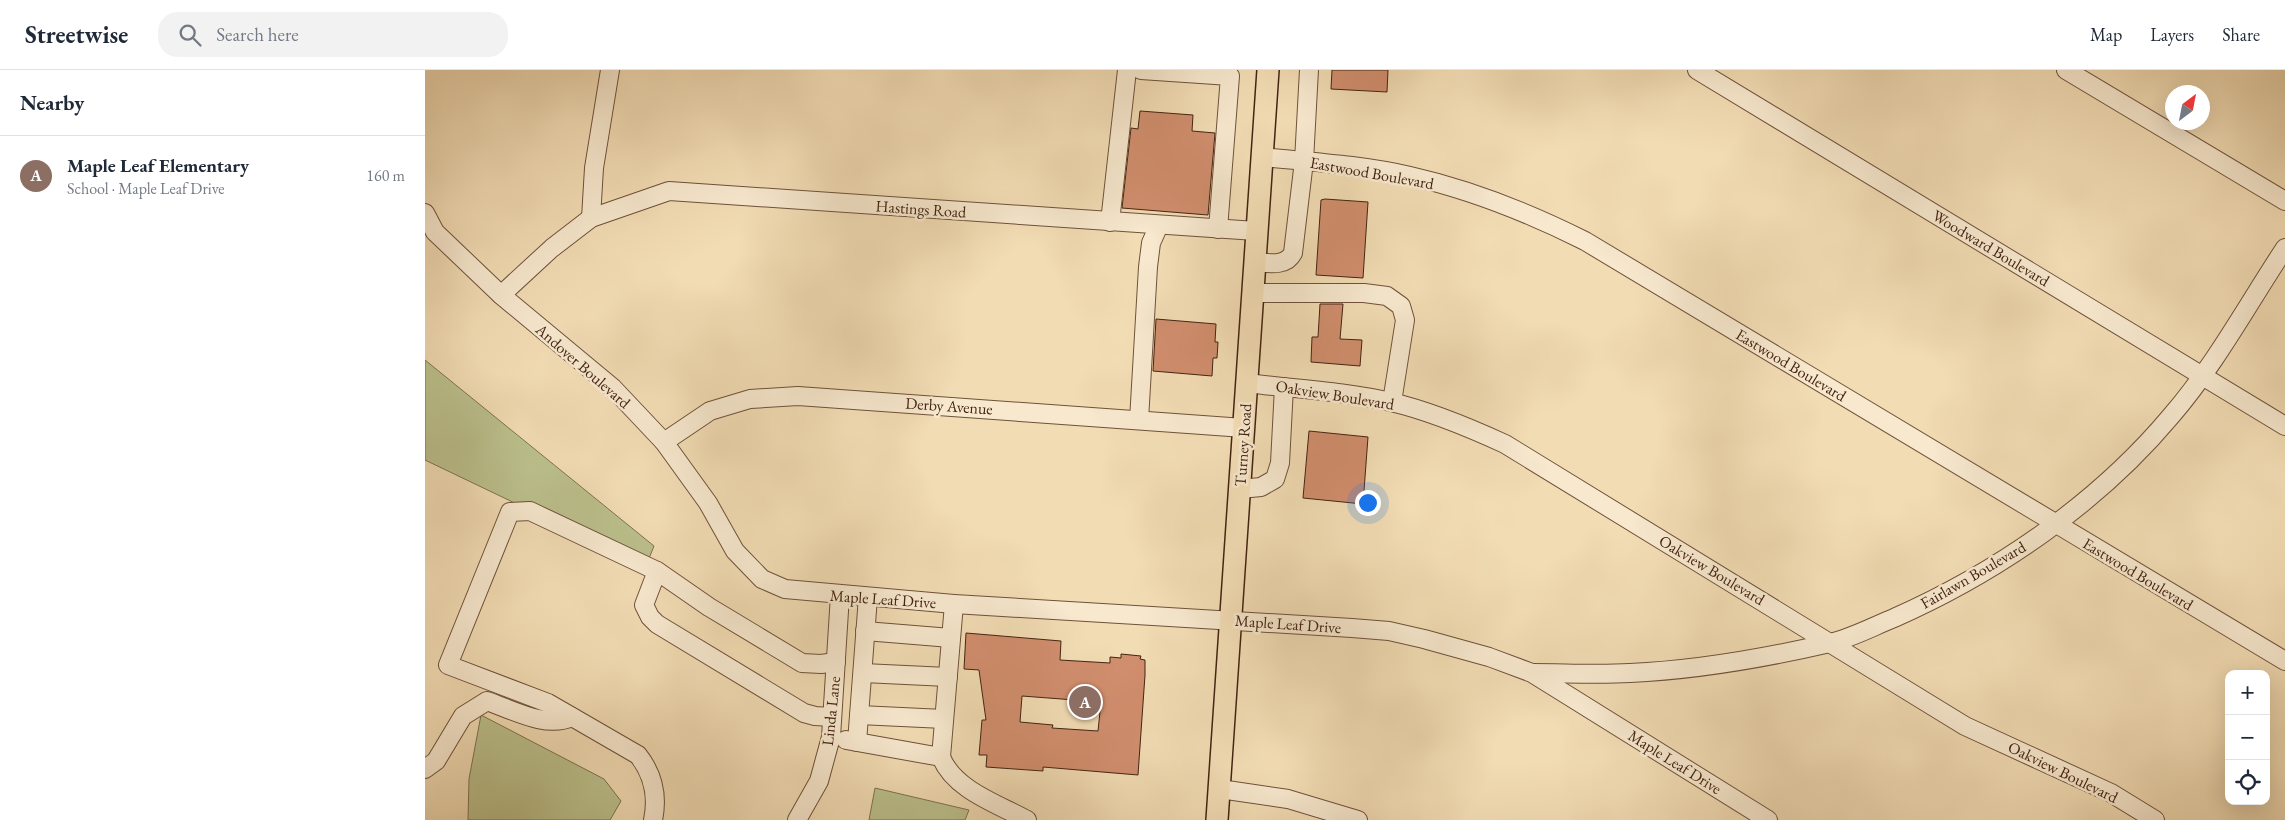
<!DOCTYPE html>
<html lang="en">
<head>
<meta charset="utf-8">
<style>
  body { margin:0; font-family:"EB Garamond",serif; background:#f2f2f3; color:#1f2937 }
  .controls { position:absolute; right:15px; bottom:15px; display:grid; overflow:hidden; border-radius:10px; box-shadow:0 5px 20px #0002 }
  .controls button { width:45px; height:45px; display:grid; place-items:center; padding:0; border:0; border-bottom:1px solid #e0e1e3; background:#fff; color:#1f2937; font:25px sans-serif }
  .compass { position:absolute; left:1740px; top:15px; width:45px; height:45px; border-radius:50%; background:#fff; box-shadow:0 5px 20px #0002; rotate:32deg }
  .you { position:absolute; left:942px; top:432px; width:18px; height:18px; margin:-12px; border:4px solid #fff; border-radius:50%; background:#1a73e8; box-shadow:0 0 0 8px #1a73e833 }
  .badge { display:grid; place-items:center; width:32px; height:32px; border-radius:50%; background:#8f2418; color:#fff; font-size:16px; font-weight:700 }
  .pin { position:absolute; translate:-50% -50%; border:2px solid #fff; box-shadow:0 1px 5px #0006 }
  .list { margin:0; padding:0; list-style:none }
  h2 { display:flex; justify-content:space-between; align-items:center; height:65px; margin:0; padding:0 20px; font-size:21px }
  h2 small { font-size:16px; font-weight:400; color:#747a83 }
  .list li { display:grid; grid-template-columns:32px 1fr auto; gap:15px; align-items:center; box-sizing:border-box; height:80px; padding:0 20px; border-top:1px solid #e0e1e3 }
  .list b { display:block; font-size:19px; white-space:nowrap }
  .list p { margin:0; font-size:16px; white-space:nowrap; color:#747a83 }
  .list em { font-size:16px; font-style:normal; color:#747a83 }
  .icon { flex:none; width:28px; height:28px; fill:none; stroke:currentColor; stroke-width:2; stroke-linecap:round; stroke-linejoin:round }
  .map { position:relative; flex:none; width:1860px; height:750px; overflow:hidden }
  header { display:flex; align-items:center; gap:30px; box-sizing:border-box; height:70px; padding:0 25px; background:#fff; border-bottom:1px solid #e0e1e3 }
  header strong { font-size:24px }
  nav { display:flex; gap:28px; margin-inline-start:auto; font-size:18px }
  .search { width:350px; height:45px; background:#f2f2f3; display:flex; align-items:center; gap:12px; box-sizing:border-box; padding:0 18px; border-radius:20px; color:#747a83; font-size:19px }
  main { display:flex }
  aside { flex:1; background:#fff }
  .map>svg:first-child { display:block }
  .green { fill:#bbc08c; stroke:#7f724f }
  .building { fill:#d18e6e; stroke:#432312; fill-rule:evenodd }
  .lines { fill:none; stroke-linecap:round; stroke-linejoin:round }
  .minor-casing { stroke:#6f513a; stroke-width:20 }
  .major-casing { stroke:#432312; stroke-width:24 }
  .minor { stroke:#f7e8ce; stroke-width:18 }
  .major { stroke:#f2dcb4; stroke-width:21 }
  .labels { text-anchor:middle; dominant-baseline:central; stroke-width:5; stroke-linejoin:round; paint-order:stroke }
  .street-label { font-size:16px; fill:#432312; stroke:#f7e8ce }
</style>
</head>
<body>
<header>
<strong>Streetwise</strong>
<div class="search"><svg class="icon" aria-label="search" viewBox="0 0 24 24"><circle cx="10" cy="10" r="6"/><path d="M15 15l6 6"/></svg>Search here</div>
<nav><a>Map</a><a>Layers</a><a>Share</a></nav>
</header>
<main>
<aside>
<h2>Nearby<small></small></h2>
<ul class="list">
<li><span class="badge" style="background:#8d6e63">A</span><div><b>Maple Leaf Elementary</b><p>School · Maple Leaf Drive</p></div><em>160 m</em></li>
</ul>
</aside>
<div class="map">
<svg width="1860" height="750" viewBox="0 0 1860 750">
  <rect width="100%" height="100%" fill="#f2dcb4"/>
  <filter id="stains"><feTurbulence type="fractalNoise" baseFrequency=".004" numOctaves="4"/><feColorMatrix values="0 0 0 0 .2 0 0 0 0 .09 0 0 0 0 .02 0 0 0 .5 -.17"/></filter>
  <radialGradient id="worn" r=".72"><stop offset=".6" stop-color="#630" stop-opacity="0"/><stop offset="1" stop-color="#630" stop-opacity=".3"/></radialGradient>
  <g class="green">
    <path d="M0,290L229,476L221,496L0,390Z"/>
    <path d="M56,645L179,709L196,731L185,750H43L44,709Z"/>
    <path d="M450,718L544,740L540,750H444Z"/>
  </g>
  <g class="building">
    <path d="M907,0H963L962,22L906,19Z"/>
    <path d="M715,41L768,45L767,61L790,63L783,145L697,138L706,58L713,59Z"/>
    <path d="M900,129L943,132L938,208L891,205L896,130Z"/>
    <path d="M895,234H918L915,269L937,270L935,296L886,292L887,267H893Z"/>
    <path d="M731,249L791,254L790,272H793L792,288H788L787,306L728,301Z"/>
    <path d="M884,361L943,367L938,434L878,428Z"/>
    <path d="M541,563L636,571L635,590L685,593V587L696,588V584L716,586L715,589L720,590V605L713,705L618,697V701L561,697L562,685H554L557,650H561L554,600L539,599ZM597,626L676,632L673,661L627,658L628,655L595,652Z"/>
  </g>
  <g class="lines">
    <g class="minor-casing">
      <g id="minor">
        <path d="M716,0L805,6L793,159"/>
        <path d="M1272,0L1860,356"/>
        <path d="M1641,0L1860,131"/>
        <path d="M838,87C887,92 937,95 985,106C1047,120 1104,143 1160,171L1860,591"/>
        <path d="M0,143L10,162L76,225L188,318L239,372L283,433L310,481L337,509L360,519L529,534L927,558L964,561L999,569L1064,587L1107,603L1343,750"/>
        <path d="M166,148L169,98L185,0"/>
        <path d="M685,152L702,0"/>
        <path d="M829,192C843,193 861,197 868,183L879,91L884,0"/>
        <path d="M827,223H939L962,226L976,236L980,250L967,332"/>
        <path d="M76,225L127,178L166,148L244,121L831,161"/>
        <path d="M822,313C869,319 919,321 966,332C1005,341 1043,357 1080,374L1540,656L1686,723L1730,750"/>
        <path d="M714,350L723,197L726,173L734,155"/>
        <path d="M239,372L285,341L325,329L373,326L819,358"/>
        <path d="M815,419L836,417L850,409L855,393L859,317"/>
        <path d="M529,534L516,687C529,720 573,734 602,750"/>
        <path d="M440,561L526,568"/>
        <path d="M438,603L523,607"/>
        <path d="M1108,603C1140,603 1173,605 1205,603C1271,600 1340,588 1405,573C1427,568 1449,556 1469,548C1573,502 1673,433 1746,346C1790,295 1823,234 1860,178"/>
        <path d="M434,645L519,649"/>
        <path d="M407,647L390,646L379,643L232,554L225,547L219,535L232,501L284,537L377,593L396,594L411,592"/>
        <path d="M421,670L516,687"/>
        <path d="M432,672L443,527"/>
        <path d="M0,699L11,691L38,646L62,631C88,640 121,659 147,647"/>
        <path d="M795,719L863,729L933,750"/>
        <path d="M228,750C233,726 228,704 213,685L123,633L23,595L85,442L105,441L232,501"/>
        <path d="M372,750L394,711L406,667L415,525"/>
      </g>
    </g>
    <g class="major-casing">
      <path id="major" d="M792,750L843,0"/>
    </g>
    <use href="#minor" class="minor"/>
    <use href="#major" class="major"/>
  </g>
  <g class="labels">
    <g class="street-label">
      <text transform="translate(947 103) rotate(10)">Eastwood Boulevard</text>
      <text transform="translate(496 139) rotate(4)">Hastings Road</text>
      <text transform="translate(1566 178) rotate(31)">Woodward Boulevard</text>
      <text transform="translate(1366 295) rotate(31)">Eastwood Boulevard</text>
      <text transform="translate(158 296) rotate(41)">Andover Boulevard</text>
      <text transform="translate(910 325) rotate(9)">Oakview Boulevard</text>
      <text transform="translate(524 336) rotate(4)">Derby Avenue</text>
      <text transform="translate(818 375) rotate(-86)">Turney Road</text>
      <text transform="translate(1287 500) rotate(31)">Oakview Boulevard</text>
      <text transform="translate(1713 504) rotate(31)">Eastwood Boulevard</text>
      <text transform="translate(1548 505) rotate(-30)">Fairlawn Boulevard</text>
      <text transform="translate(458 529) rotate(4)">Maple Leaf Drive</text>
      <text transform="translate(863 554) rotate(4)">Maple Leaf Drive</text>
      <text transform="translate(406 641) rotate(-84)">Linda Lane</text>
      <text transform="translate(1250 692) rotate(32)">Maple Leaf Drive</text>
      <text transform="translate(1638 702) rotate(26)">Oakview Boulevard</text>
    </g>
  </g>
  <rect width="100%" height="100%" filter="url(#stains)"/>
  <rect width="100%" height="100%" fill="url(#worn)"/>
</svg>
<div class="controls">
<button>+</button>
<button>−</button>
<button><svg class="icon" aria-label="locate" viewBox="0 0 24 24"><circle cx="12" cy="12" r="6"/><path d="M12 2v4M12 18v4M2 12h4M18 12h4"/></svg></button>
</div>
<svg class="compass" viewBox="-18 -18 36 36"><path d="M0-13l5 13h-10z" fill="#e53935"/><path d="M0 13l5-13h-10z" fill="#747a83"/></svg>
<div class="you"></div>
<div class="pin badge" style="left:660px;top:632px;background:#8d6e63">A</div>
</div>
</main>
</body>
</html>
